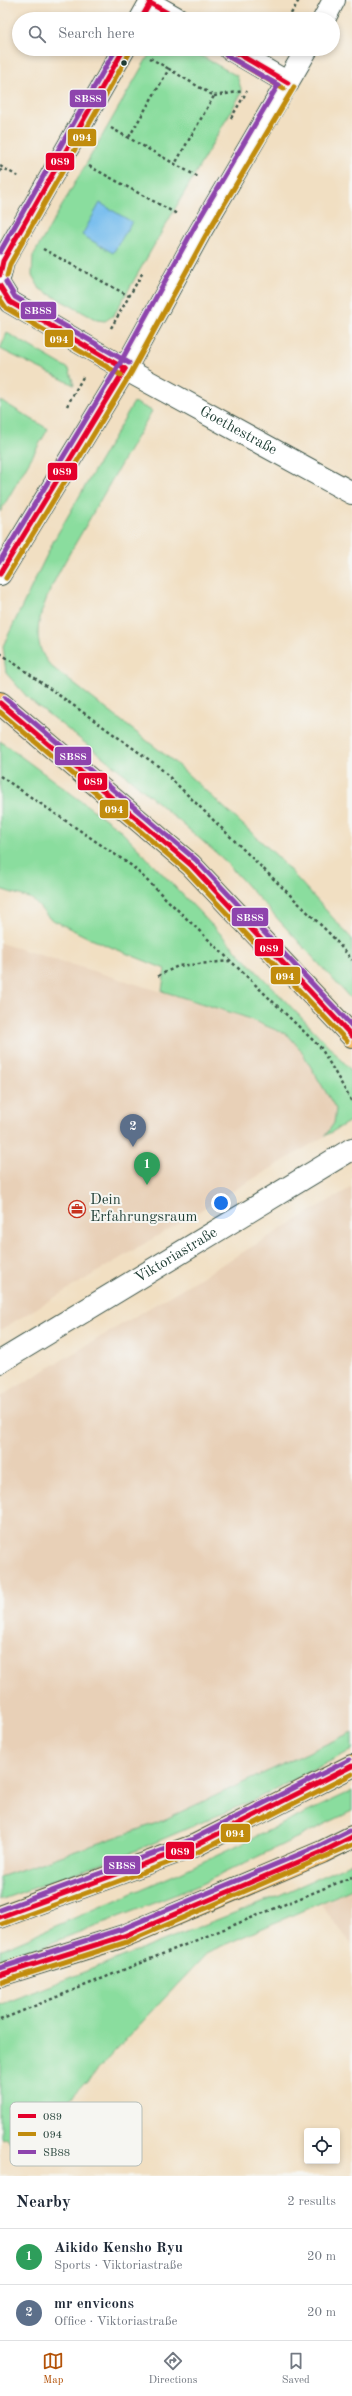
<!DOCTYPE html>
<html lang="en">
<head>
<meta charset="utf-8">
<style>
  body { margin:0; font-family:"Old Standard TT",serif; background:#f2f2f3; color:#1f2937 }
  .controls { position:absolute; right:12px; bottom:12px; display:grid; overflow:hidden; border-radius:4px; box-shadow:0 2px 6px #0003 }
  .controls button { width:36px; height:36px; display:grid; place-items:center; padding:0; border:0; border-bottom:1px solid #e0e1e3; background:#fff; color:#1f2937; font:20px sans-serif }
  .you { position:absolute; left:221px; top:1203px; width:14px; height:14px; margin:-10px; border:3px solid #fff; border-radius:50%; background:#1a73e8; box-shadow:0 0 0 6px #1a73e833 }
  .badge { display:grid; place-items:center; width:26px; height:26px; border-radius:50%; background:#b45309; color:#fff; font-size:13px; font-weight:700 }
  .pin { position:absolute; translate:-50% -33px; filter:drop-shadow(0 1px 2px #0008) }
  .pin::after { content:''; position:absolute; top:21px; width:14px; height:12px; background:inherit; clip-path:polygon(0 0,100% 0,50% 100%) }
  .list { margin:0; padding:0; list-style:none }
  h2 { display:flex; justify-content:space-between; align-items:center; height:52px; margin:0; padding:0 16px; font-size:17px }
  h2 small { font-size:13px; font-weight:400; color:#747a83 }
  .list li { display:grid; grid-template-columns:26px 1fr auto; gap:12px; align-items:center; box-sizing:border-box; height:56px; padding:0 16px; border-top:1px solid #e0e1e3 }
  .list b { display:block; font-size:15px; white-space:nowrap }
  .list p { margin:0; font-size:13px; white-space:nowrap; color:#747a83 }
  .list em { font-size:13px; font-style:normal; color:#747a83 }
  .icon { flex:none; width:22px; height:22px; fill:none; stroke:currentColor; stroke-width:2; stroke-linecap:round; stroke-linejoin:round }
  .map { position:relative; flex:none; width:352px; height:2176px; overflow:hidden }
  .search { position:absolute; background:#fff; box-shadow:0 2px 6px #0003; left:12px; right:12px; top:12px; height:44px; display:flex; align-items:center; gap:10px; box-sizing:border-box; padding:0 14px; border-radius:22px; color:#747a83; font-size:15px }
  .sheet { height:164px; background:#fff }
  nav { display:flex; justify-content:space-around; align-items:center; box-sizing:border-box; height:56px; border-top:1px solid #e0e1e3; background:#fff; font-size:11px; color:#747a83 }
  nav a { display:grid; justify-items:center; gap:2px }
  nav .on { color:#b45309 }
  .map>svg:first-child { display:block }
  .built { fill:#e8d0b7 }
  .green { fill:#8add9e; stroke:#548d69 }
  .water { fill:#77bdee; stroke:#4b7d91 }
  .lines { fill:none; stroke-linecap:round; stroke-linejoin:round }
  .minor-casing { stroke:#3e5549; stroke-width:24 }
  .major-casing { stroke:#3e5549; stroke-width:24 }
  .path { stroke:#3e5549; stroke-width:2.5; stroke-dasharray:3 3; stroke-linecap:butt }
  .minor { stroke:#fff; stroke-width:22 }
  .major { stroke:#f8bf6c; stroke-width:22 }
  .bus-1-casing { stroke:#f6f6f2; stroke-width:8 }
  .bus-2-casing { stroke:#f6f6f2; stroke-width:8 }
  .bus-3-casing { stroke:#f6f6f2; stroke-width:8 }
  .bus-1 { stroke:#e4002b; stroke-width:5 }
  .bus-2 { stroke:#c18c0d; stroke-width:5 }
  .bus-3 { stroke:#8e44ad; stroke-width:5 }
  .bus-dot { fill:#1f3d34; stroke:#f6f6f2; stroke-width:1.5 }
  .labels { text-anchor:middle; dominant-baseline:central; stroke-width:4; stroke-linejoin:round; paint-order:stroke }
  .street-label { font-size:15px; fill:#1f3d34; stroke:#f6f6f2 }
  .poi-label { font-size:15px; fill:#1f3d34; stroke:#f6f6f2; text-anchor:start }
  .key { fill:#f6f6f2; stroke:#b6beb9; stroke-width:1 }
  .key-label { font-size:11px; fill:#1f3d34 }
  .line-badge { stroke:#f6f6f2; stroke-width:1.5 }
  .badge-label { font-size:11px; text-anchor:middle; font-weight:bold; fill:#fff }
</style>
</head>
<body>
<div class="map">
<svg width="352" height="2176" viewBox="0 0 352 2176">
  <rect width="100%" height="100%" fill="#f6f6f2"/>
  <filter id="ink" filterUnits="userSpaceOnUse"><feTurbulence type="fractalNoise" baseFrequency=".025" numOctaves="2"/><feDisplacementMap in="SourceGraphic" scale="8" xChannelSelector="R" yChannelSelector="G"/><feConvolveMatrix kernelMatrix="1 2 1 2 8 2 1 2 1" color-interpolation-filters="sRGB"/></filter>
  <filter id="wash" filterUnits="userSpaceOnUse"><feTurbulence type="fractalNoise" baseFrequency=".012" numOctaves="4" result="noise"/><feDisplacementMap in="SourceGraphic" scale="16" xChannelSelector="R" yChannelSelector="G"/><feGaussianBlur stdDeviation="0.9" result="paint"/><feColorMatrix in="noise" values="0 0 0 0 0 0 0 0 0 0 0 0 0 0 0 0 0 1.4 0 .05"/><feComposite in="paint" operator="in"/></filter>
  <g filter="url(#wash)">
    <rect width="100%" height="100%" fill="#f1dfc2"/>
    <g class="built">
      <path d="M0,943L242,1016L288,1035L300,1049L336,1109L334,1123L325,1136L0,1330Z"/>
      <path d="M352,1187V1732L157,1823L0,1877V1397Z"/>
      <path d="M352,1889V1945L321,1904Z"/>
    </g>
    <g class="green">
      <path d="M156,49H189L237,76L242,92L114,315L105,321L97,320L40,289L32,275L33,256L150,53Z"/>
      <path d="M7,333L69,369L74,385L0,349Z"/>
      <path d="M0,400L48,429L0,512Z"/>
      <path d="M134,402L152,411C129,450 107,488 85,527C70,553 53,579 43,608C35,629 36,651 52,667L173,761L276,855L352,939V1000L221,857L122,772L29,699L6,673L3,646L54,540Z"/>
      <path d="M0,741L119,829L324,1041L350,1069L352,1077V1120L325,1136L334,1123L336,1109L300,1049L288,1035L242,1016L162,991L165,969L91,939L49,918L32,899L0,889Z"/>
      <path d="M352,1732V1750L256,1799L135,1851L0,1900V1877L157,1823Z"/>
      <path d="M352,1791V1811L195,1887L0,1963V1950L181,1872Z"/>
      <path d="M352,1863V1889L208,1952L21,2151L5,2137L2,2139L0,2137V2005L275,1897Z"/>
    </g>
    <path class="water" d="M100,203L132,222L113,253L82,235Z"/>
  </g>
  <g filter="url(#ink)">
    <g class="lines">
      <g class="minor-casing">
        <g id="minor">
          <path d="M141,19L150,3L178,19"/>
          <path d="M324,19L334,0"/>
          <path d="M230,49L288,83"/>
          <path d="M0,275L3,261L124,49"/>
          <path id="s1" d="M0,286L10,302L125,369L352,493"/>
          <path d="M0,574L125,369L200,232L307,49"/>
          <path id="s2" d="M0,1362L352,1149"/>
        </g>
      </g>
      <g class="major-casing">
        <g id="major">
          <path d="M0,703L191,865L352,1036"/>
          <path d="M0,1917L196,1845L352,1766"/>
          <path d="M0,1975L124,1936L322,1852L352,1837"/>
        </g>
      </g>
      <g class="path">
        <path d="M288,19L299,0"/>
        <path d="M150,58L169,69"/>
        <path d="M214,96L243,91"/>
        <path d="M231,118L247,91"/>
        <path d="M111,128L198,177"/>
        <path d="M129,137L169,69L214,96L175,164"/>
        <path d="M0,166L19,177"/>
        <path d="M89,166L177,214"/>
        <path d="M0,172L2,168"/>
        <path d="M43,249L129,296"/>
        <path d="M111,328L143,272"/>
        <path d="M67,406L83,377"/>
        <path d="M0,653L158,766L332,936L352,960"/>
        <path d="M0,776L132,866L321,1048L352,1102"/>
        <path d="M158,976L178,966L230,961"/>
        <path d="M0,2020L352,1877"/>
      </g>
      <use href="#minor" class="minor"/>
      <use href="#major" class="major"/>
      <g class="bus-1-casing">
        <g id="bus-1">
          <path d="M141,19L150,3L178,19"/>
          <path d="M230,49L288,83"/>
          <path d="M0,275L3,261L124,49"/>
          <path d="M0,286L10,302L125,369"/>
          <path d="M0,574L125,369"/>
          <path d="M0,703L191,865L352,1036"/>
          <path d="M0,1917L196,1845L352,1766"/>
          <path d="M0,1975L124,1936L322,1852L352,1837"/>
        </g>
      </g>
      <g class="bus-2-casing">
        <g id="bus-2">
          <path d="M226,55L284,89"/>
          <path d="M7,276L10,264L130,52"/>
          <path d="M0,299L6,308L121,375"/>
          <path d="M6,578L131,373L206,235L294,87"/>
          <path d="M0,712L186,870L347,1041"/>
          <path d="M2,1924L198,1852L352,1774"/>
          <path d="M2,1982L127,1942L352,1845"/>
        </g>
      </g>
      <g class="bus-3-casing">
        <g id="bus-3">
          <path d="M0,252L116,49"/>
          <path d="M6,282L15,297L129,363"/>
          <path d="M0,561L119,365L194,228L278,85L226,55"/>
          <path d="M5,698L196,860L352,1026"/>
          <path d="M0,1910L193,1839L349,1760"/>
          <path d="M0,1968L122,1929L319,1846L349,1831"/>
        </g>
      </g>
      <use href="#bus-1" class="bus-1"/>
      <use href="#bus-2" class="bus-2"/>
      <use href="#bus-3" class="bus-3"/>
    </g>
  </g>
  <defs>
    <g id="office-ring" transform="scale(0.9)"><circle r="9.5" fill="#f6f6f2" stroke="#c8321e" stroke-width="1.5"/><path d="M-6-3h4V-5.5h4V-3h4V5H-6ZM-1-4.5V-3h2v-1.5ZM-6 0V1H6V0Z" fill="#c8321e"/></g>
  </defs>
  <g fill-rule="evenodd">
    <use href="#office-ring" x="77" y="1209"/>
  </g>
  <circle class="bus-dot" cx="124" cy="63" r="3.5"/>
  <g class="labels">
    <g class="street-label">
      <text stroke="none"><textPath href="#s1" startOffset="281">Goethestraße</textPath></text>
      <text stroke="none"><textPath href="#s2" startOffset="206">Viktoriastraße</textPath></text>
    </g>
    <g class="poi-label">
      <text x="90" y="1200">Dein<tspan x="90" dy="17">Erfahrungsraum</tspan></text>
    </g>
  </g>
  <rect x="10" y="2102" width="132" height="64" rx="6" class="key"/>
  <rect x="18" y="2114" width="18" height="4" fill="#e4002b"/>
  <rect x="18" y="2132" width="18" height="4" fill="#c18c0d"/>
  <rect x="18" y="2150" width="18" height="4" fill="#8e44ad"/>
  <g class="key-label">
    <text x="43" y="2120">089</text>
    <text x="43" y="2138">094</text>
    <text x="43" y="2156">SB88</text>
  </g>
  <g class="line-badge">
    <rect x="69" y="89" width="38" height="19" rx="4" fill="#8e44ad"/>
    <rect x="67" y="128" width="30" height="19" rx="4" fill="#c18c0d"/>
    <rect x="45" y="152" width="30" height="19" rx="4" fill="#e4002b"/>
    <rect x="20" y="301" width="37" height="19" rx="4" fill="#8e44ad"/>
    <rect x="44" y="329" width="30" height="19" rx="4" fill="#c18c0d"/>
    <rect x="47" y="462" width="31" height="19" rx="4" fill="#e4002b"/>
    <rect x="54" y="746" width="38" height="20" rx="4" fill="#8e44ad"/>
    <rect x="77" y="772" width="31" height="19" rx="4" fill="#e4002b"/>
    <rect x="99" y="799" width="30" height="20" rx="4" fill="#c18c0d"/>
    <rect x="231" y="907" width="38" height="20" rx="4" fill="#8e44ad"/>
    <rect x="254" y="938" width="30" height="19" rx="4" fill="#e4002b"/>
    <rect x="270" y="966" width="31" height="19" rx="4" fill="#c18c0d"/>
    <rect x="220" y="1823" width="31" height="20" rx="4" fill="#c18c0d"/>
    <rect x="165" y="1841" width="30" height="19" rx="4" fill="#e4002b"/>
    <rect x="103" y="1855" width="38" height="20" rx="4" fill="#8e44ad"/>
  </g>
  <g class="badge-label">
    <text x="88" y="102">SB88</text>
    <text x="82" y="141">094</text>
    <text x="60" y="165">089</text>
    <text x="38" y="314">SB88</text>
    <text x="59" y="343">094</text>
    <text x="62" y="475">089</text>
    <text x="73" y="760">SB88</text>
    <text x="93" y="785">089</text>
    <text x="114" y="813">094</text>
    <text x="250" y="921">SB88</text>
    <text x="269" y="952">089</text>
    <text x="285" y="980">094</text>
    <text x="235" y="1837">094</text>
    <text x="180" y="1855">089</text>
    <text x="122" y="1869">SB88</text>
  </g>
</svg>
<div class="controls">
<button><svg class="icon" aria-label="locate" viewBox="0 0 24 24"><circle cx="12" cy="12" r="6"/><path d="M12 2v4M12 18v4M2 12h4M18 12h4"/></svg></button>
</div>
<div class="you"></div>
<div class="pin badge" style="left:147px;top:1185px;background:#2e9e5b">1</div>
<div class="pin badge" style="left:133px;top:1147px;background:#5c6f8a">2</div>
<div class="search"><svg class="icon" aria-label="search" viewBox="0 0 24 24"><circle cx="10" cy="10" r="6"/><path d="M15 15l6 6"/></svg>Search here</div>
</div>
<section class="sheet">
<h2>Nearby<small>2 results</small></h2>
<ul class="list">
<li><span class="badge" style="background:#2e9e5b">1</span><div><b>Aikido Kensho Ryu</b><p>Sports · Viktoriastraße</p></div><em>20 m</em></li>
<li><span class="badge" style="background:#5c6f8a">2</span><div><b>mr envicons</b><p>Office · Viktoriastraße</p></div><em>20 m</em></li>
</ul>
</section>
<nav>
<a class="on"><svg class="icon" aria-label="map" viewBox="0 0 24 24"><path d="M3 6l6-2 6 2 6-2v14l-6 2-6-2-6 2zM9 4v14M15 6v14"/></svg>Map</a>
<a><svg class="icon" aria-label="directions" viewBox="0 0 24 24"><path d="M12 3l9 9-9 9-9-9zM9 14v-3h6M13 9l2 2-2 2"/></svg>Directions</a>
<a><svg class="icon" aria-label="saved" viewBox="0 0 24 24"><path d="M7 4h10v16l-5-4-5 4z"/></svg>Saved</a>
</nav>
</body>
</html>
